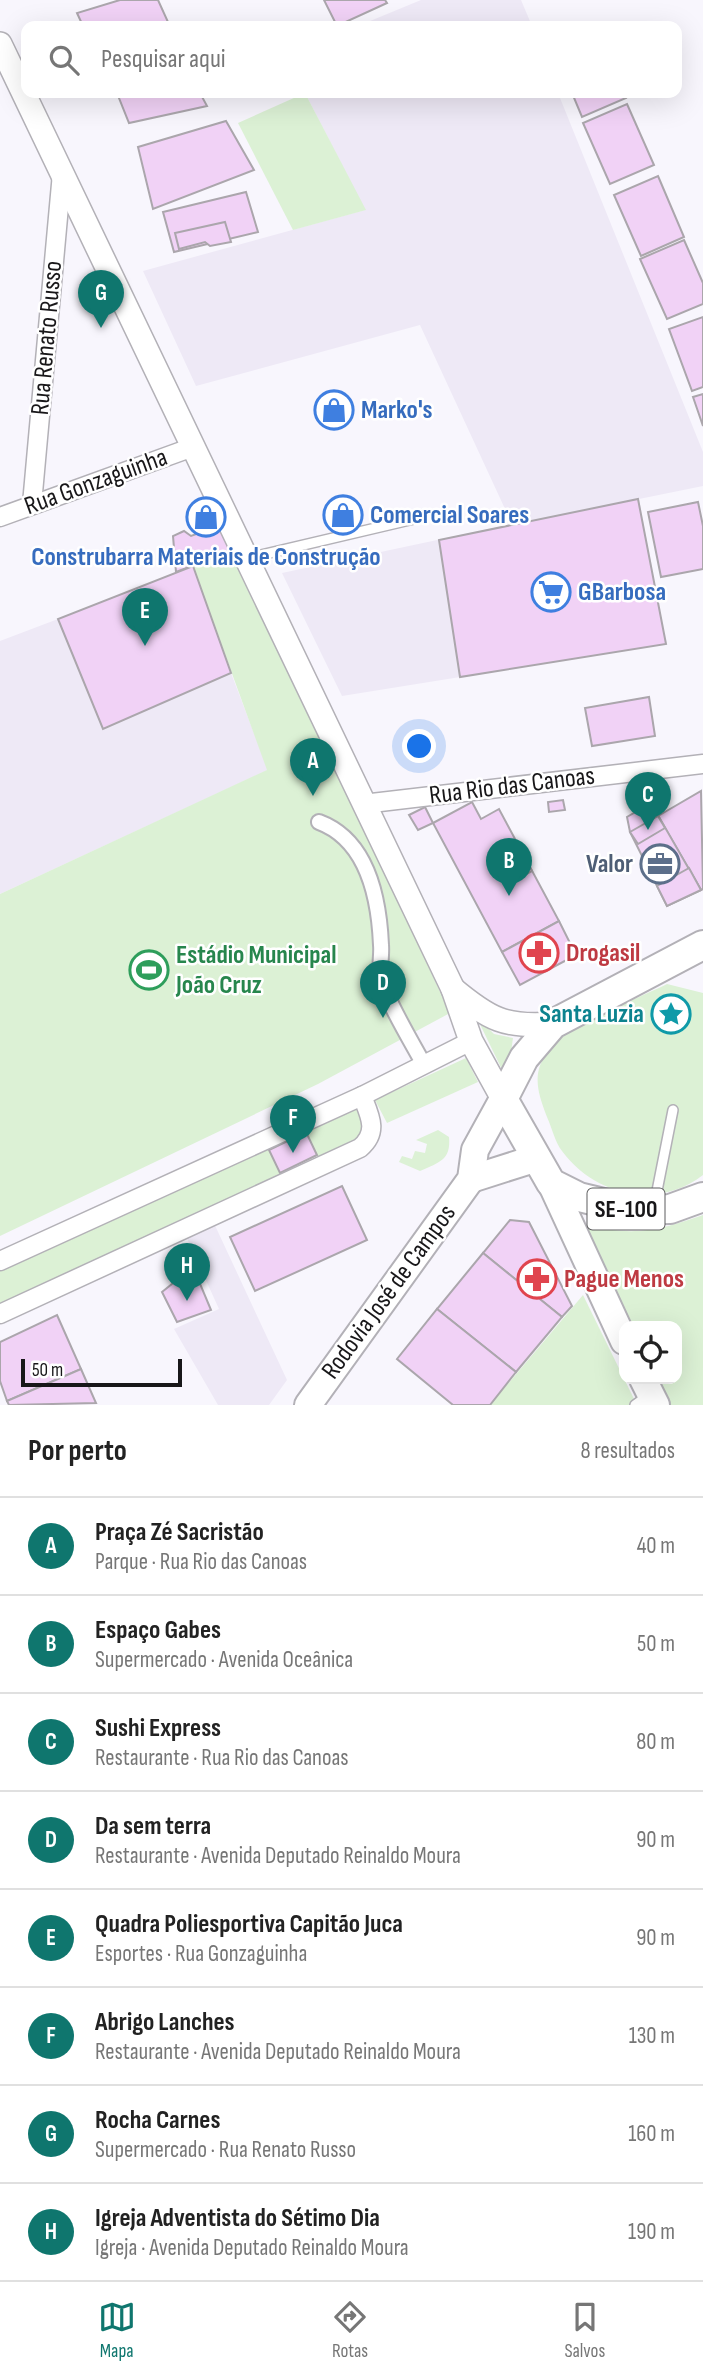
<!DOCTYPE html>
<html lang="pt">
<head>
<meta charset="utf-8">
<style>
  body { margin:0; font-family:"Sofia Sans Condensed",sans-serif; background:#f6f6f6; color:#222 }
  .controls { position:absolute; right:21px; bottom:21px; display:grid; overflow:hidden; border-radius:14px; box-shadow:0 7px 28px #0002 }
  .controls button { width:63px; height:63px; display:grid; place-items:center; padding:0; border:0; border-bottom:2px solid #e0e0e0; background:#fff; color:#222; font:35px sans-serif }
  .scale { position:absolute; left:21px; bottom:18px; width:161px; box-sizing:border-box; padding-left:7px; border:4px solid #181719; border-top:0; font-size:19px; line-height:24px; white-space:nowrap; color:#181719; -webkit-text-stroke:5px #fff; paint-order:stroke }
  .you { position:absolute; left:420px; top:747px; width:24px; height:24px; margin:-18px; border:5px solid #fff; border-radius:50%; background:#1a73e8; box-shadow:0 0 0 10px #1a73e833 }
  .badge { display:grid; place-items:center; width:46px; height:46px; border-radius:50%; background:#0f766e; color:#fff; font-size:23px; font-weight:700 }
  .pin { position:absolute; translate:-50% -58px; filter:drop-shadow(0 2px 4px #0008) }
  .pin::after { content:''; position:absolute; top:37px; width:24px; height:21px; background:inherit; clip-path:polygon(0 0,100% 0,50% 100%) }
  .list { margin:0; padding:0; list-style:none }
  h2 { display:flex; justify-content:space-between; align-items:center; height:91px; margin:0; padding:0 28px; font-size:30px }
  h2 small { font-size:23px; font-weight:400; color:#767676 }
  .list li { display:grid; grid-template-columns:46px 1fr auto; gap:21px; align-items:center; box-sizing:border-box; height:98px; padding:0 28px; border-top:2px solid #e0e0e0 }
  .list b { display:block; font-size:26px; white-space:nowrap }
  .list p { margin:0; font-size:23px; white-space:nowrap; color:#767676 }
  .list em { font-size:23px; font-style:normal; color:#767676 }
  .icon { flex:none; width:38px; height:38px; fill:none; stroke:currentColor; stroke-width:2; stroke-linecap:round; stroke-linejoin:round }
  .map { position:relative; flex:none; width:703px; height:1405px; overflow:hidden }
  .search { position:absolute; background:#fff; box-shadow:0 7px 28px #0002; left:21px; right:21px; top:21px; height:77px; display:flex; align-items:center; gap:18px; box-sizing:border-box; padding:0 24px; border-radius:14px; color:#767676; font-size:26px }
  .sheet { height:875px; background:#fff }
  nav { display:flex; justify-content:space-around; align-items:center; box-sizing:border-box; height:98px; border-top:2px solid #e0e0e0; background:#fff; font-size:19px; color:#767676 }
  nav a { display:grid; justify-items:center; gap:4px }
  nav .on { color:#0f766e }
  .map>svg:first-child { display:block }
  .built { fill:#eee9f6 }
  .green { fill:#dcf1d5 }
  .building { fill:#f1d2f6; stroke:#aba6ac; stroke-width:2 }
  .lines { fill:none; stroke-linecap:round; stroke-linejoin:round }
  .service-casing { stroke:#b3b1b7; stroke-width:12 }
  .pedestrian-casing { stroke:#b3b1b7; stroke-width:18 }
  .minor-casing { stroke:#b3b1b7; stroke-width:21 }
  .tertiary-casing { stroke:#b3b1b7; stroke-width:26 }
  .secondary-casing { stroke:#b3b1b7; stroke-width:30 }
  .primary-casing { stroke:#b3b1b7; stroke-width:32 }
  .service { stroke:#fff; stroke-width:9 }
  .pedestrian { stroke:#fff; stroke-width:14 }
  .minor { stroke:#fff; stroke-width:18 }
  .tertiary { stroke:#fff; stroke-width:23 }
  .secondary { stroke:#fff; stroke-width:26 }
  .primary { stroke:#fff; stroke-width:28 }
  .labels { text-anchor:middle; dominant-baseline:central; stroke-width:5; stroke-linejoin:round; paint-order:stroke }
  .shield { fill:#fff; stroke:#5d5d5e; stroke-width:2 }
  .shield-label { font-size:24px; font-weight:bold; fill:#181719 }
  .street-label { font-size:26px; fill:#181719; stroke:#fff }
  .shop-label { font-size:26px; font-weight:bold; fill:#366cbe; stroke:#fff; text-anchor:start }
  .service-label { font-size:26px; font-weight:bold; fill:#4e5e75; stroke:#fff; text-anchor:end }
  .health-label { font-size:26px; font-weight:bold; fill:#be3a42; stroke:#fff; text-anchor:start }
  .leisure-label { font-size:26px; font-weight:bold; fill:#27864d; stroke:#fff; text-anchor:start }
  .culture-label { font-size:26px; font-weight:bold; fill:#0d838f; stroke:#fff; text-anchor:end }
</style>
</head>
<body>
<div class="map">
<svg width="703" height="1405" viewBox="0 0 703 1405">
  <rect width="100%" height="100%" fill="#f8f6fd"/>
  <g class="built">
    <path d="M421,0H521L532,26H358Z"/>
    <path d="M305,93H558L703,452V486L639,499L666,644L342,696L282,573L512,524L420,325L196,386L143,271L365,210Z"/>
    <path d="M58,619L103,729L231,673L268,770L0,894V641Z"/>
    <path d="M212,1219L287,1380L269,1405H218L174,1329L219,1309L184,1232Z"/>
  </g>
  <g class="green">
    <path d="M305,93L366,210L293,230L238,123Z"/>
    <path d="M234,550L450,1013L318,1084L0,1236V894L267,770L193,566Z"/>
    <path d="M667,984L703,993V1175C658,1210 595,1196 562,1151C555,1142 552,1128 547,1117C537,1091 531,1072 550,1048C570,1024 637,999 667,984Z"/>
    <path d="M476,1016L494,1034L513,1038L507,1080Z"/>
    <path d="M466,1058L478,1082L387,1123L375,1100Z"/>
    <path d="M362,1096L372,1131L322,1166L317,1156L280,1173L286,1185L0,1314V1261Z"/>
    <path d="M438,1130L449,1137C451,1160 440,1162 420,1171L399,1162L402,1156L412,1159L415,1151L425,1153L427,1144L416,1140Z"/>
    <path d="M703,1215V1405H666L654,1379H677V1326H630L583,1225C636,1236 653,1232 703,1215Z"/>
    <path d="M583,1295L637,1405H490Z"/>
  </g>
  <g class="building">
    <path d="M120,0H158L168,22L161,26H83L77,13Z"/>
    <path d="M324,0H385L387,3L337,26Z"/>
    <path d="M117,93H200L207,106L129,123Z"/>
    <path d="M572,93H624L626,98L582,117Z"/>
    <path d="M627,104L654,165L610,184L583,123Z"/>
    <path d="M226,121L254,170L153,209L138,147Z"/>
    <path d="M658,176L684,237L641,256L614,195Z"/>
    <path d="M246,192L258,232L174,252L163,212Z"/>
    <path d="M225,222L231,242L210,246L205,242L179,249L175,233Z"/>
    <path d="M684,240L703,283V304L667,319L640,259Z"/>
    <path d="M703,317V387L692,391L669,329Z"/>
    <path d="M703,394V426L693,397Z"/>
    <path d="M638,499L666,644L460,677L439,540Z"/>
    <path d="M698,502L703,526V569L661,577L648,512Z"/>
    <path d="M222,525L234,550L176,572L173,536L184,531L191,536Z"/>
    <path d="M193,566L231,673L103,729L58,619Z"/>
    <path d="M649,697L655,736L592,746L585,708Z"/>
    <path d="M701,791L703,889L701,890L658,816Z"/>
    <path d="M563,800L565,810L549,812L548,802Z"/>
    <path d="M472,802L481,819L499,809L559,921L502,952L433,823Z"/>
    <path d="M651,803L701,890L667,906L630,832L627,817Z"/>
    <path d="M425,807L433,823L418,830L409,815Z"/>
    <path d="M658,816L665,828L638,844L630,832Z"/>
    <path d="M525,858L532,871L513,881L506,868Z"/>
    <path d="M689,868L701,890L667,906L657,886Z"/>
    <path d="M559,921L576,955L520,985L502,952Z"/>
    <path d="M306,1132L317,1155L280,1173L269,1150Z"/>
    <path d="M342,1186L367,1240L255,1291L230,1237Z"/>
    <path d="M510,1220L529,1222L572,1306L562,1317L483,1253Z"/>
    <path d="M483,1253L562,1317L516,1372L437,1309Z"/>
    <path d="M193,1267L211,1310L177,1322L162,1292Z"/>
    <path d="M437,1309L516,1372L490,1405H453L397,1359Z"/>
    <path d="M57,1315L81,1369L7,1401L0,1381V1342Z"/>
    <path d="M81,1369L96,1403L9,1405L7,1401Z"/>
  </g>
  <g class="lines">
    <g class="service-casing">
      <g id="service">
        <path d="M248,558L414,519"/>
        <path d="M654,1206L673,1110"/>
        <path d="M635,1405L649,1395"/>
      </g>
    </g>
    <g class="pedestrian-casing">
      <path id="pedestrian" d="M319,822C367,840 379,898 381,945C382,955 379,967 381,977C383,995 414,1046 424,1065"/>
    </g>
    <g class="minor-casing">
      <g id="minor">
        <path d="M32,504L62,173"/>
        <path d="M0,517L193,447"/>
        <path d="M363,804L703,764"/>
        <path d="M0,1261L362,1096L471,1041"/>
        <path d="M0,1314L360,1148C379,1132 370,1116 362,1096"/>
      </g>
    </g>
    <g class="tertiary-casing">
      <g id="tertiary">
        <path d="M0,44L453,989L471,1041L503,1099"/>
        <path d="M453,989C489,1019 505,1028 553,1024"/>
      </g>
    </g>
    <g class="secondary-casing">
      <g id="secondary">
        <path d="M471,1179L537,1158"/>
        <path d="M551,1183L624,1341"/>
        <path d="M643,1379L656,1405"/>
        <path d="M308,1405L471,1179L475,1150L503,1099"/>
      </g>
    </g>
    <g class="primary-casing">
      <path id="primary" d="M703,945L553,1024L524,1058L503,1099L551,1183L579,1197L633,1210L670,1209L703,1197"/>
    </g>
    <use href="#service" class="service"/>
    <use href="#pedestrian" class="pedestrian"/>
    <use href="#minor" class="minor"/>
    <use href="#tertiary" class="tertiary"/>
    <use href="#secondary" class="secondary"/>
    <use href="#primary" class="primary"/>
  </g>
  <defs>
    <g id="shop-ring" transform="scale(2.0125)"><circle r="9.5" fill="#fff" stroke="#3f7fe0" stroke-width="1.5"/><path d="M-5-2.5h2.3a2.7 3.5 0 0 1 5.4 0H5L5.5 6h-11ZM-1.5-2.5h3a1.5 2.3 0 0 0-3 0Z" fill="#3f7fe0"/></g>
    <g id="supermarket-ring" transform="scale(2.0125)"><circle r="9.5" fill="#fff" stroke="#3f7fe0" stroke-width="1.5"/><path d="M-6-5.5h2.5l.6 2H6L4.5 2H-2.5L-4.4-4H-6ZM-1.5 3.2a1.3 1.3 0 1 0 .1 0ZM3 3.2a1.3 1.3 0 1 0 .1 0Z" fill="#3f7fe0"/></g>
    <g id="office-ring" transform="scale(2.0125)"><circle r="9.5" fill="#fff" stroke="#5c6f8a" stroke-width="1.5"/><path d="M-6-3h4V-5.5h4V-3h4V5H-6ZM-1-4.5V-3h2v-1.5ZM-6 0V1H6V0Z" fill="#5c6f8a"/></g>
    <g id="pharmacy-ring" transform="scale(2.0125)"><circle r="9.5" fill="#fff" stroke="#e0444e" stroke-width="1.5"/><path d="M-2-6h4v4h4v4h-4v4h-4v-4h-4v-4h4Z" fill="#e0444e"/></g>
    <g id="stadium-ring" transform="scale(2.0125)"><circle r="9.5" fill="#fff" stroke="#2e9e5b" stroke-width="1.5"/><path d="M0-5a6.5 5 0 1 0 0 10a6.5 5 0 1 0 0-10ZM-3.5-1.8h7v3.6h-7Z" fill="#2e9e5b"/></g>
    <g id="sight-ring" transform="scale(2.0125)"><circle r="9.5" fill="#fff" stroke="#0f9aa8" stroke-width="1.5"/><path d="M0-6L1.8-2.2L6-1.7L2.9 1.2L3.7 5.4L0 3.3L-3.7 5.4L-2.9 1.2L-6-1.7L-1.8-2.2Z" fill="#0f9aa8"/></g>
  </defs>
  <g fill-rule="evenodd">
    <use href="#shop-ring" x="334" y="410"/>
    <use href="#shop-ring" x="343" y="515"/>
    <use href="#shop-ring" x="206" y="517"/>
    <use href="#supermarket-ring" x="551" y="592"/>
    <use href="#office-ring" x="660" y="864"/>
    <use href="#pharmacy-ring" x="539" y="953"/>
    <use href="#stadium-ring" x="149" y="970"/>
    <use href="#sight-ring" x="671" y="1014"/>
    <use href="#pharmacy-ring" x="537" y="1279"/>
  </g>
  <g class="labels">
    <rect class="shield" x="587.5" y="1188.5" width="77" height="41" rx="5"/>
    <g class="shield-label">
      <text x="626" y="1209">SE-100</text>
    </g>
    <g class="street-label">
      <text transform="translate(47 338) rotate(-85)">Rua Renato Russo</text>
      <text transform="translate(96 482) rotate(-20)">Rua Gonzaguinha</text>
      <text transform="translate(512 786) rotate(-7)">Rua Rio das Canoas</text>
      <text transform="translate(389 1292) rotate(-54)">Rodovia José de Campos</text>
    </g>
    <g class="shop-label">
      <text x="361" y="410">Marko's</text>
      <text x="370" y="515">Comercial Soares</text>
      <text x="206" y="557" text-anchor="middle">Construbarra Materiais de Construção</text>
      <text x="578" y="592">GBarbosa</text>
    </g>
    <g class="service-label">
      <text x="633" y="864">Valor</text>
    </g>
    <g class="health-label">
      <text x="566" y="953">Drogasil</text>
      <text x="564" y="1279">Pague Menos</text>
    </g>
    <g class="leisure-label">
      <text x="176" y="955">Estádio Municipal<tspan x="176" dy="30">João Cruz</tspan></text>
    </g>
    <g class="culture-label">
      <text x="644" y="1014">Santa Luzia</text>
    </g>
  </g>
</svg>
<div class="controls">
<button><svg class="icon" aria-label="locate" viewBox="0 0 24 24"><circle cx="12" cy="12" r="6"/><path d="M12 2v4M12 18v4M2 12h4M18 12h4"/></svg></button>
</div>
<div class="scale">50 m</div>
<div class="you"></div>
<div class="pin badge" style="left:313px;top:796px">A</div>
<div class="pin badge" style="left:509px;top:896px">B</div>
<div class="pin badge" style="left:648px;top:830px">C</div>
<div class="pin badge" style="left:383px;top:1018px">D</div>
<div class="pin badge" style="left:145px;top:646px">E</div>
<div class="pin badge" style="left:293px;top:1153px">F</div>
<div class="pin badge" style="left:101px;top:328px">G</div>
<div class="pin badge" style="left:187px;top:1301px">H</div>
<div class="search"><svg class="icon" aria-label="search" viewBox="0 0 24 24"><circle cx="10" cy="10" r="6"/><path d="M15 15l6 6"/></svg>Pesquisar aqui</div>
</div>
<section class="sheet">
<h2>Por perto<small>8 resultados</small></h2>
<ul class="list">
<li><span class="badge">A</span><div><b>Praça Zé Sacristão</b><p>Parque · Rua Rio das Canoas</p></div><em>40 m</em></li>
<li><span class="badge">B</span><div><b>Espaço Gabes</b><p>Supermercado · Avenida Oceânica</p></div><em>50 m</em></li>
<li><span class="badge">C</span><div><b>Sushi Express</b><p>Restaurante · Rua Rio das Canoas</p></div><em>80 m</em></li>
<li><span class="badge">D</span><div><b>Da sem terra</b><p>Restaurante · Avenida Deputado Reinaldo Moura</p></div><em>90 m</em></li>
<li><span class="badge">E</span><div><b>Quadra Poliesportiva Capitão Juca</b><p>Esportes · Rua Gonzaguinha</p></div><em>90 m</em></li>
<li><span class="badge">F</span><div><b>Abrigo Lanches</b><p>Restaurante · Avenida Deputado Reinaldo Moura</p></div><em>130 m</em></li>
<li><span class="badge">G</span><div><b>Rocha Carnes</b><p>Supermercado · Rua Renato Russo</p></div><em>160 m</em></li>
<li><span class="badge">H</span><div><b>Igreja Adventista do Sétimo Dia</b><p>Igreja · Avenida Deputado Reinaldo Moura</p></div><em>190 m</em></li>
</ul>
</section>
<nav>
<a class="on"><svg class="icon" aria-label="map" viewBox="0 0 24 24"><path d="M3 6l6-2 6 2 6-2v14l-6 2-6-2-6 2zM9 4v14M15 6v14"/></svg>Mapa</a>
<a><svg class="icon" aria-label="directions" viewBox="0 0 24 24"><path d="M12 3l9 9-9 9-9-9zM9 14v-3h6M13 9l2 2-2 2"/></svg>Rotas</a>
<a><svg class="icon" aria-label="saved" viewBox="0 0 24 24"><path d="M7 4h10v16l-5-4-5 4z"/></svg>Salvos</a>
</nav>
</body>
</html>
